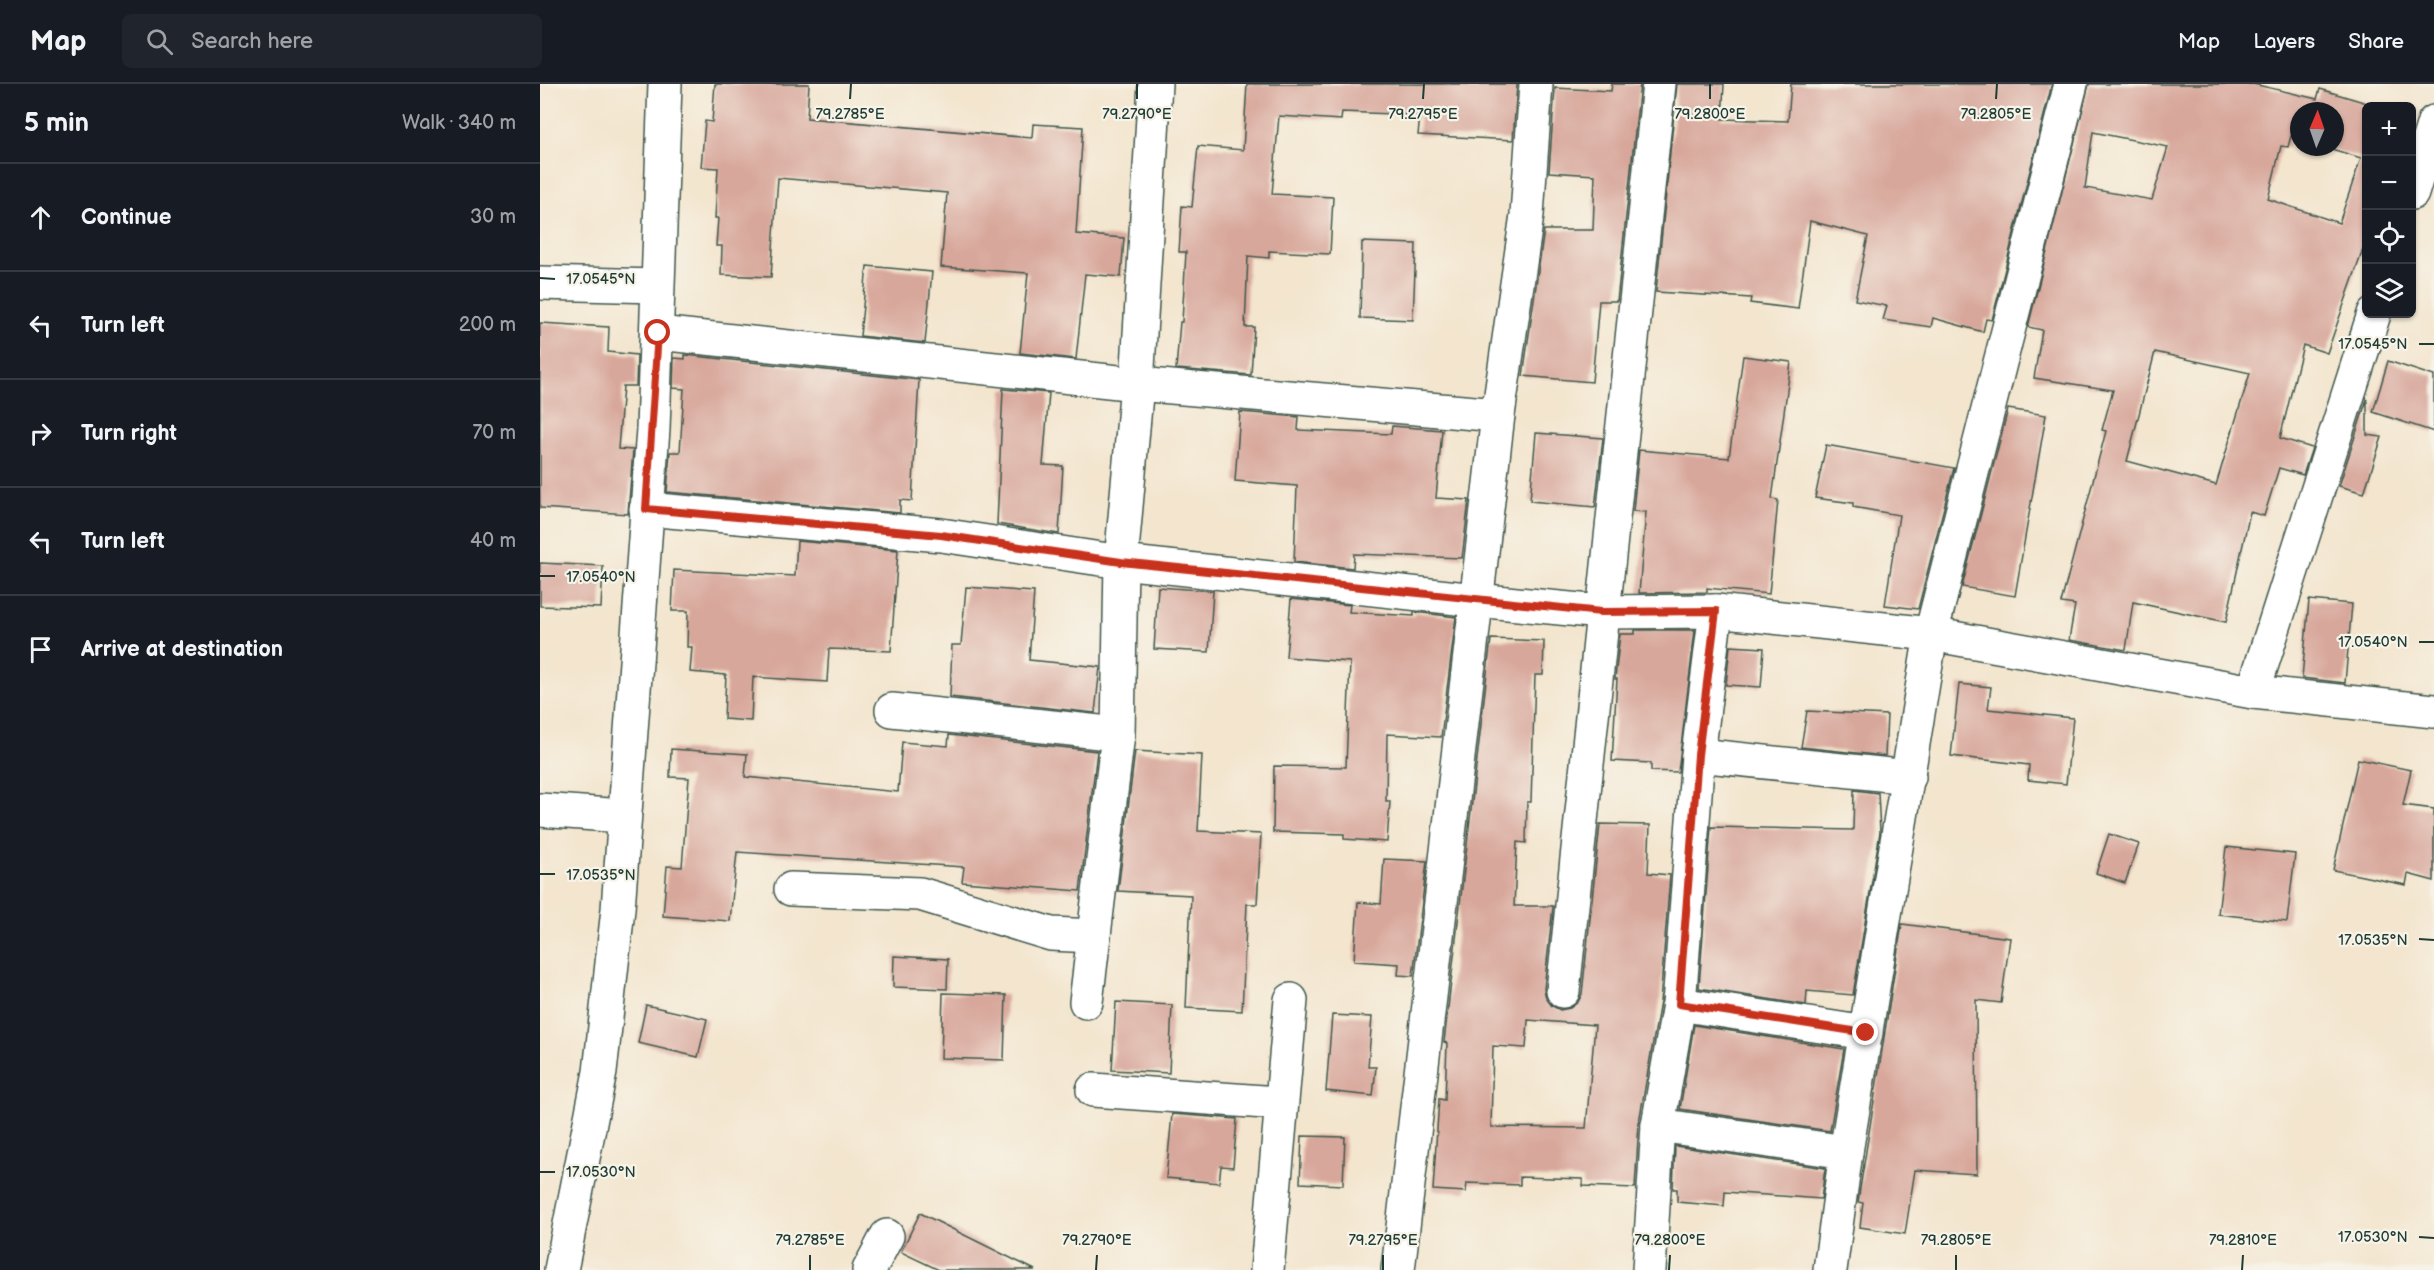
<!DOCTYPE html>
<html lang="en">
<head>
<meta charset="utf-8">
<style>
  body { margin:0; font-family:"Balsamiq Sans",sans-serif; background:#20242c; color:#f1f3f6 }
  .controls { position:absolute; right:18px; top:18px; display:grid; overflow:hidden; border-radius:9px; box-shadow:0 2px 4px #0004 }
  .controls button { width:54px; height:54px; display:grid; place-items:center; padding:0; border:0; border-bottom:2px solid #363941; background:#171b24; color:#f1f3f6; font:30px sans-serif }
  .compass { position:absolute; left:1750px; top:18px; width:54px; height:54px; border-radius:50%; background:#171b24; box-shadow:0 2px 4px #0004; rotate:2deg }
  .stop { position:absolute; width:18px; height:18px; margin:-14px; border:4px solid #c8321e; border-radius:50%; background:#fff }
  .stop.end { background:#c8321e; border-color:#fff; box-shadow:0 2px 6px #0008 }
  .list { margin:0; padding:0; list-style:none }
  h2 { display:flex; justify-content:space-between; align-items:center; height:78px; margin:0; padding:0 24px; font-size:26px }
  h2 small { font-size:20px; font-weight:400; color:#9ea1a6 }
  .list li { display:grid; grid-template-columns:39px 1fr auto; gap:18px; align-items:center; box-sizing:border-box; height:108px; padding:0 24px; border-top:2px solid #363941 }
  .list b { display:block; font-size:22px; white-space:nowrap }
  .list em { font-size:20px; font-style:normal; color:#9ea1a6 }
  .icon { flex:none; width:33px; height:33px; fill:none; stroke:currentColor; stroke-width:2; stroke-linecap:round; stroke-linejoin:round }
  .map { position:relative; flex:none; width:1894px; height:1186px; overflow:hidden }
  header { display:flex; align-items:center; gap:36px; box-sizing:border-box; height:84px; padding:0 30px; background:#171b24; border-bottom:2px solid #363941 }
  header strong { font-size:28px }
  nav { display:flex; gap:33px; margin-inline-start:auto; font-size:21px }
  .search { width:420px; height:54px; background:#20242c; display:flex; align-items:center; gap:15px; box-sizing:border-box; padding:0 21px; border-radius:9px; color:#9ea1a6; font-size:22px }
  main { display:flex }
  aside { flex:1; background:#171b24 }
  .map>svg:first-child { display:block }
  .building { fill:#d8a79b; fill-rule:evenodd }
  .lines { fill:none; stroke-linecap:round; stroke-linejoin:round }
  .minor-casing { stroke:#3f564b; stroke-width:36 }
  .minor { stroke:#fff; stroke-width:33 }
  .route { stroke:#c8321e; stroke-width:8 }
  .ticks { fill:none; stroke:#1f3d34; stroke-width:2 }
  .ticks-label { font-size:15px; text-anchor:middle; fill:#1f3d34; stroke:#f7f3e8; stroke-width:4.5; stroke-linejoin:round; paint-order:stroke }
</style>
</head>
<body>
<header>
<strong>Map</strong>
<div class="search"><svg class="icon" aria-label="search" viewBox="0 0 24 24"><circle cx="10" cy="10" r="6"/><path d="M15 15l6 6"/></svg>Search here</div>
<nav><a>Map</a><a>Layers</a><a>Share</a></nav>
</header>
<main>
<aside>
<h2>5 min<small>Walk · 340 m</small></h2>
<ul class="list">
<li><svg class="icon" aria-label="ahead" viewBox="0 0 24 24"><path d="M12 20V5M6 11l6-6 6 6"/></svg><div><b>Continue</b></div><em>30 m</em></li>
<li><svg class="icon" aria-label="left" viewBox="0 0 24 24"><path d="M17 20v-9H6M10 6l-5 5 5 5"/></svg><div><b>Turn left</b></div><em>200 m</em></li>
<li><svg class="icon" aria-label="right" viewBox="0 0 24 24"><path d="M7 20v-9h11M14 6l5 5-5 5"/></svg><div><b>Turn right</b></div><em>70 m</em></li>
<li><svg class="icon" aria-label="left" viewBox="0 0 24 24"><path d="M17 20v-9H6M10 6l-5 5 5 5"/></svg><div><b>Turn left</b></div><em>40 m</em></li>
<li><svg class="icon" aria-label="arrive" viewBox="0 0 24 24"><path d="M6 21V4h12l-3 4 3 4H6"/></svg><div><b>Arrive at destination</b></div></li>
</ul>
</aside>
<div class="map">
<svg width="1894" height="1186" viewBox="0 0 1894 1186">
  <rect width="100%" height="100%" fill="#f7f3e8"/>
  <filter id="ink" filterUnits="userSpaceOnUse"><feTurbulence type="fractalNoise" baseFrequency=".0167" numOctaves="2"/><feDisplacementMap in="SourceGraphic" scale="12" xChannelSelector="R" yChannelSelector="G"/><feConvolveMatrix kernelMatrix="1 2 1 2 8 2 1 2 1" color-interpolation-filters="sRGB"/></filter>
  <filter id="wash" filterUnits="userSpaceOnUse"><feTurbulence type="fractalNoise" baseFrequency=".008" numOctaves="4" result="noise"/><feDisplacementMap in="SourceGraphic" scale="24" xChannelSelector="R" yChannelSelector="G"/><feGaussianBlur stdDeviation="1.35" result="paint"/><feColorMatrix in="noise" values="0 0 0 0 0 0 0 0 0 0 0 0 0 0 0 0 0 1.4 0 .05"/><feComposite in="paint" operator="in"/></filter>
  <g filter="url(#wash)">
    <rect width="100%" height="100%" fill="#f3e5ce"/>
    <g id="blocks">
      <g class="building">
        <path d="M175,0H269L267,34L492,54L493,40L543,43L536,150L584,154L581,193L545,190L536,275L480,269L488,189L401,183L407,109L238,94L231,193L181,191L182,162H176L178,134H175L178,84L161,83L165,37L172,38Z"/>
        <path d="M707,0H977L973,56L878,51L880,31L802,28L801,36L739,32L732,110L793,113L790,170L729,167V174L708,172L705,243H714L711,291L636,285L640,238H642L646,168H639L642,122L652,123L658,62L703,66Z"/>
        <path d="M1072,0H1100L1077,217H1059L1052,298L983,292L1004,146H1053L1055,91L1009,88L1015,4L1071,7Z"/>
        <path d="M1137,0H1184L1182,35L1248,37L1251,0H1512L1452,236L1446,235L1443,248L1393,234L1391,243L1343,236L1347,222L1315,216L1328,152L1270,137L1258,225L1210,219L1211,214L1116,208Z"/>
        <path d="M1549,0H1713L1777,15L1780,5L1827,19V154L1787,269L1763,261L1740,354L1772,364L1763,391L1739,384L1724,432L1710,428L1686,538L1593,518L1586,566L1529,556L1535,521L1521,519L1566,347L1562,346L1573,306L1494,294L1502,246L1488,243ZM1759,27H1795V63H1785L1821,74L1799,139L1728,115L1741,62L1748,63L1751,52L1759,55ZM1553,48L1628,63L1612,116L1545,104ZM1615,268L1710,289L1676,401L1587,377Z"/>
        <path d="M822,158L876,160L873,236L820,234Z"/>
        <path d="M327,182L392,188L385,259L320,252Z"/>
        <path d="M0,239L69,243L68,268L97,271L96,302H83L78,365L93,366L88,430L0,424Z"/>
        <path d="M145,271L379,296L372,417L360,416V429L127,408L130,368H140L144,305L133,304L134,274L145,275Z"/>
        <path d="M1203,272L1251,278L1232,415L1238,416L1229,510L1167,504V508L1099,509L1106,428L1093,427L1099,366L1189,374Z"/>
        <path d="M1848,277L1894,292V348L1833,328Z"/>
        <path d="M463,305L509,309L503,381L523,382L519,450L457,440Z"/>
        <path d="M1827,315V351L1842,353L1824,409L1799,402Z"/>
        <path d="M1468,325L1506,331L1475,512L1422,503Z"/>
        <path d="M700,328L759,333L758,346L851,350L852,342L902,346L896,414L929,416L922,474L814,470L813,484L754,478L757,402L695,397Z"/>
        <path d="M996,349L1063,354L1055,423L990,417Z"/>
        <path d="M1286,361L1414,384L1378,525L1345,521L1359,431L1313,423V419L1275,414Z"/>
        <path d="M257,457L358,466L351,567L289,565L287,598L213,593L211,637L184,635L186,591L150,588L152,563H147L148,527H132L134,486L255,492Z"/>
        <path d="M0,479L63,482L61,524L0,522Z"/>
        <path d="M426,503L494,508L489,576L560,583L555,629L410,613L412,561H421Z"/>
        <path d="M618,503L673,507L669,568L614,565Z"/>
        <path d="M751,515L810,521L809,528L874,532V528L916,533L901,653L847,650L846,717H850L847,758L804,755V750L733,748L734,682L806,683L810,578L746,573Z"/>
        <path d="M1769,516L1812,520L1805,599L1762,594Z"/>
        <path d="M1095,546H1155L1138,688L1111,687V679L1072,677L1077,595H1075L1080,550H1095Z"/>
        <path d="M951,555L1004,557L1003,591H995L991,718H987L986,759L977,758L974,822H1013L1004,905L1006,914L1012,922L1020,926L1030,924L1038,918L1042,910L1060,740L1110,741L1108,789L1130,791L1120,918L1099,1038L1095,1104L1043,1102V1095L980,1093V1101L927,1099L926,1108L893,1106L899,1015L905,1016L907,959L904,958ZM988,936L1055,941L1046,1044L951,1043L953,962L986,964Z"/>
        <path d="M1190,562L1224,564L1221,603L1186,601Z"/>
        <path d="M1419,600L1451,603L1448,625L1533,634L1526,700L1488,696L1489,681L1411,672Z"/>
        <path d="M1267,627L1347,631L1345,672L1261,663Z"/>
        <path d="M409,651L557,667L540,807L422,798L424,783L197,768L190,837L123,832L127,782L142,783L149,694L130,693L131,665L207,670L205,693L358,708L362,658L408,662Z"/>
        <path d="M595,667L662,671L658,747L721,750L717,820H707L702,927L646,924L651,811L578,807Z"/>
        <path d="M1818,675L1871,686L1863,721L1894,725V797L1868,790L1866,801L1793,786Z"/>
        <path d="M1314,706L1338,709L1340,748L1313,911L1267,907L1266,921L1159,904L1171,743L1313,746Z"/>
        <path d="M1569,750L1599,760L1585,799L1556,789Z"/>
        <path d="M1686,763L1755,770L1747,838L1678,830Z"/>
        <path d="M844,775L887,777L873,892L858,891L859,880L814,877L818,818L841,820Z"/>
        <path d="M1362,840L1470,854L1461,919L1436,916L1437,1090L1375,1086L1365,1150L1320,1143L1323,1119L1318,1118Z"/>
        <path d="M354,872L408,875L407,905L353,903Z"/>
        <path d="M403,909L466,911L464,976L401,974Z"/>
        <path d="M576,918L632,921L629,989L572,986Z"/>
        <path d="M106,921L167,935L158,973L98,959Z"/>
        <path d="M792,931L832,933L828,983H836L833,1012L786,1007Z"/>
        <path d="M1154,941L1304,965L1290,1047L1140,1025Z"/>
        <path d="M632,1030L697,1035L693,1083L681,1082L679,1099L626,1094Z"/>
        <path d="M762,1052L805,1053L803,1101L760,1099Z"/>
        <path d="M1135,1062L1285,1084L1281,1115L1185,1108L1184,1122L1137,1118V1105H1133Z"/>
        <path d="M380,1129L495,1186H399L361,1168Z"/>
      </g>
    </g>
  </g>
  <g filter="url(#ink)">
    <use href="#blocks" fill-opacity="0" stroke="#3f564b" stroke-width="1.5"/>
    <g class="lines">
      <g class="minor-casing">
        <g id="minor">
          <path d="M1872,109L1894,38"/>
          <path d="M0,199L117,202"/>
          <path d="M118,249L597,300L958,331"/>
          <path d="M106,425L401,451L581,478L936,516L1061,528L1176,527L1391,550L1713,608L1834,230"/>
          <path d="M1713,608L1894,627"/>
          <path d="M352,626L578,650"/>
          <path d="M1158,671L1369,693"/>
          <path d="M0,726L83,732"/>
          <path d="M251,805L380,810L511,850L554,852"/>
          <path d="M1023,907L1119,0"/>
          <path d="M546,918L578,650L581,478L597,300L615,0"/>
          <path d="M1139,920L1326,949"/>
          <path d="M553,1006L740,1019"/>
          <path d="M1118,1041L1306,1068"/>
          <path d="M21,1186L60,988L78,825L113,345L125,0"/>
          <path d="M329,1186L347,1152"/>
          <path d="M727,1186L751,916"/>
          <path d="M858,1186L958,331L987,131L996,0"/>
          <path d="M1109,1186L1118,1041L1139,920L1158,671L1176,527"/>
          <path d="M1290,1186L1306,1068L1391,550L1531,0"/>
        </g>
      </g>
      <use href="#minor" class="minor"/>
    </g>
  </g>
  <g class="lines" filter="url(#ink)">
    <path class="route" d="M118,249L106,425L401,451L581,478L1061,528L1176,527L1158,671L1139,920L1326,949"/>
  </g>
  <path class="ticks" d="M310,15L311,0M597,15V0M883,15L884,0M1170,15V0M1456,15L1457,0M0,194L15,195M1879,260H1894M0,492H15M1879,558H1894M0,790H15M1879,855L1894,856M0,1088H15M1879,1153L1894,1154M270,1186V1171M556,1186L557,1171M843,1186V1171M1129,1186L1130,1171M1416,1186V1171M1702,1186L1703,1171"/>
  <g class="ticks-label">
    <text x="310" y="35">79.2785°E</text>
    <text x="597" y="35">79.2790°E</text>
    <text x="883" y="35">79.2795°E</text>
    <text x="1170" y="35">79.2800°E</text>
    <text x="1456" y="35">79.2805°E</text>
    <text x="61" y="200">17.0545°N</text>
    <text x="1833" y="265">17.0545°N</text>
    <text x="61" y="498">17.0540°N</text>
    <text x="1833" y="563">17.0540°N</text>
    <text x="61" y="796">17.0535°N</text>
    <text x="1833" y="861">17.0535°N</text>
    <text x="61" y="1093">17.0530°N</text>
    <text x="1833" y="1158">17.0530°N</text>
    <text x="270" y="1161">79.2785°E</text>
    <text x="557" y="1161">79.2790°E</text>
    <text x="843" y="1161">79.2795°E</text>
    <text x="1130" y="1161">79.2800°E</text>
    <text x="1416" y="1161">79.2805°E</text>
    <text x="1703" y="1161">79.2810°E</text>
  </g>
</svg>
<div class="controls">
<button>+</button>
<button>−</button>
<button><svg class="icon" aria-label="locate" viewBox="0 0 24 24"><circle cx="12" cy="12" r="6"/><path d="M12 2v4M12 18v4M2 12h4M18 12h4"/></svg></button>
<button><svg class="icon" aria-label="layers" viewBox="0 0 24 24"><path d="M12 4l9 5-9 5-9-5zM3 14l9 5 9-5"/></svg></button>
</div>
<svg class="compass" viewBox="-18 -18 36 36"><path d="M0-13l5 13h-10z" fill="#e53935"/><path d="M0 13l5-13h-10z" fill="#9ea1a6"/></svg>
<div class="stop" style="left:118px;top:249px"></div>
<div class="stop end" style="left:1326px;top:949px"></div>
</div>
</main>
</body>
</html>
